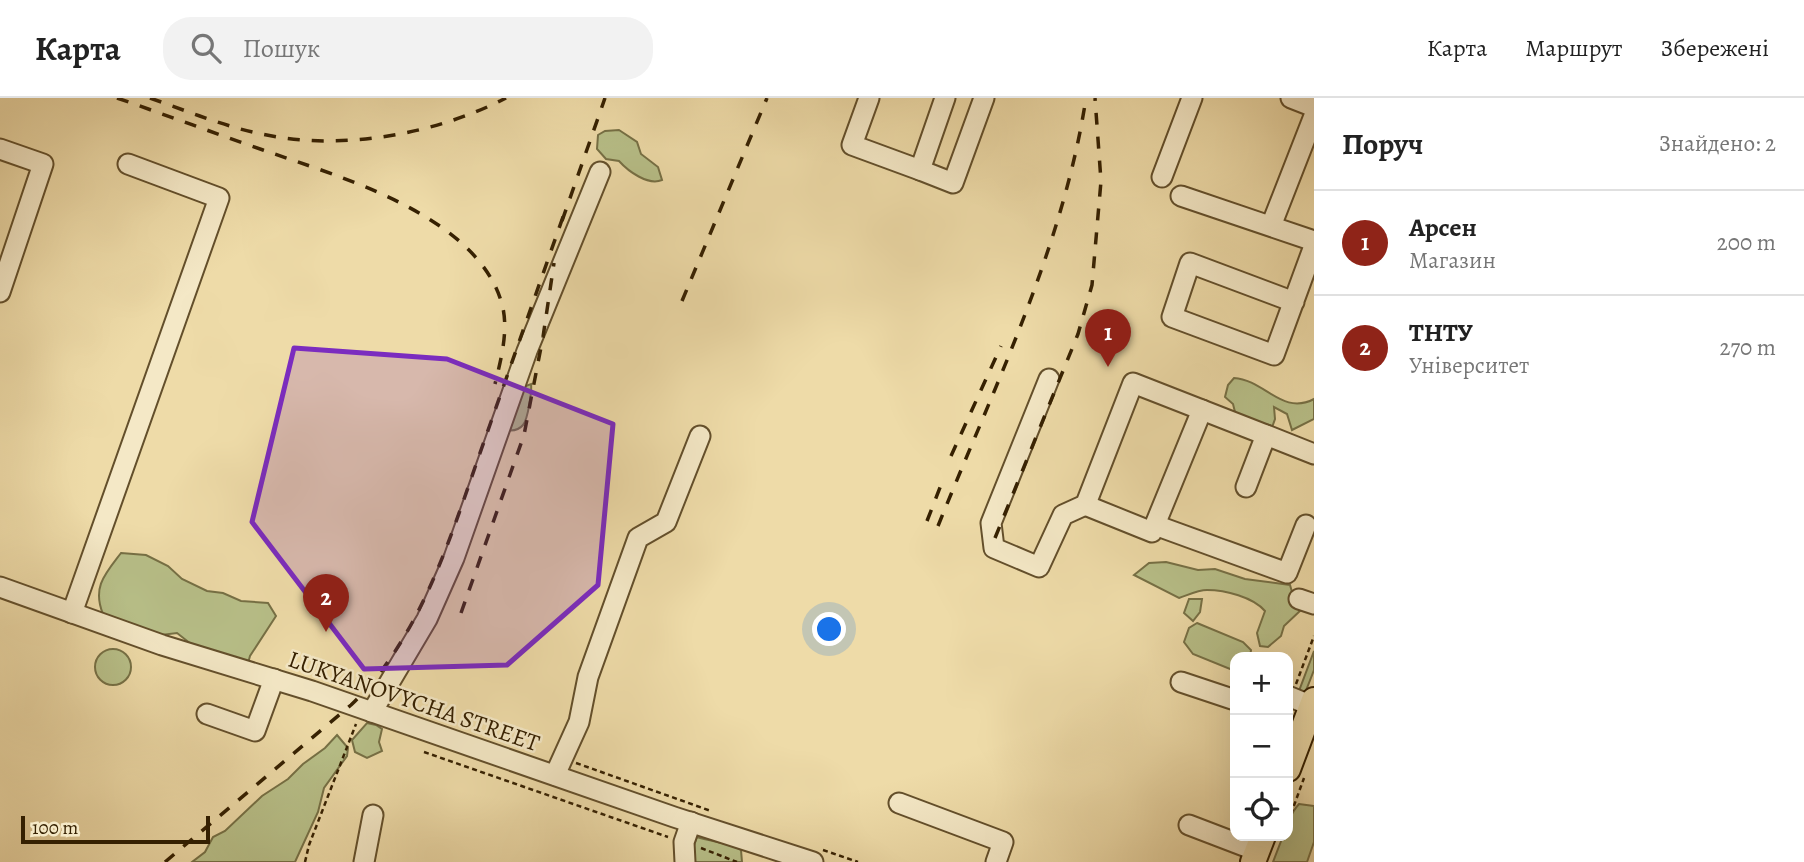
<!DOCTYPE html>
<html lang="uk">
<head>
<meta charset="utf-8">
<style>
  body { margin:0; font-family:Alegreya,serif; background:#f2f2f2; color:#222 }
  .controls { position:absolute; right:21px; bottom:21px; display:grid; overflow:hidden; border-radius:14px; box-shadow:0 7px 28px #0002 }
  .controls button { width:63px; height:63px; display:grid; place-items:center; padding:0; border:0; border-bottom:2px solid #e0e0e0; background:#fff; color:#222; font:35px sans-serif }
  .scale { position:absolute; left:21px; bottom:18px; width:189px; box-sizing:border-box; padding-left:7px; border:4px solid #352001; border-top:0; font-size:19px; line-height:24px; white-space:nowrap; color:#352001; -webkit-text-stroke:5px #f4e8c6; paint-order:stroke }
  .you { position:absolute; left:830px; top:532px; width:24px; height:24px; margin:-18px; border:5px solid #fff; border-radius:50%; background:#1a73e8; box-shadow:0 0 0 10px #1a73e833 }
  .badge { display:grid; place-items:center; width:46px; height:46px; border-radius:50%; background:#8f2418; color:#fff; font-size:23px; font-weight:700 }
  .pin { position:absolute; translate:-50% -58px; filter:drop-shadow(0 2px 4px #0008) }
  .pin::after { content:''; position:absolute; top:37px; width:24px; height:21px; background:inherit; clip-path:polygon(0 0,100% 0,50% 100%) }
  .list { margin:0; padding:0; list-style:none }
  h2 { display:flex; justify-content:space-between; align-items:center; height:91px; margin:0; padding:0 28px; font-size:30px }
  h2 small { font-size:23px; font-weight:400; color:#767676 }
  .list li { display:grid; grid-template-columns:46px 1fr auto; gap:21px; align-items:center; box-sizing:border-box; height:105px; padding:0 28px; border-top:2px solid #e0e0e0 }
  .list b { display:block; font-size:26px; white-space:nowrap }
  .list p { margin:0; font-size:23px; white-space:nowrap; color:#767676 }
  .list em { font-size:23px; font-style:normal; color:#767676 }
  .icon { flex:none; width:38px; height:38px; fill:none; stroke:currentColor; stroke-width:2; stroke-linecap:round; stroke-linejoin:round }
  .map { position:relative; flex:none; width:1314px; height:764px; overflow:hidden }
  header { display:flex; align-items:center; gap:42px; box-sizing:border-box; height:98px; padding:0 35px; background:#fff; border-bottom:2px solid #e0e0e0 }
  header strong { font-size:33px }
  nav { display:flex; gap:38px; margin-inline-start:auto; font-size:24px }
  .search { width:490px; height:63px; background:#f2f2f2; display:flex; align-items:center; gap:18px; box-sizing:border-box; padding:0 24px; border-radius:28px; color:#767676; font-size:26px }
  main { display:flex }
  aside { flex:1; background:#fff }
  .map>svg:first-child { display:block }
  .green { fill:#b8c089; stroke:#767045; stroke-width:2 }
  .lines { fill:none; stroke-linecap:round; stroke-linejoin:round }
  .minor-casing { stroke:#634f2b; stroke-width:23 }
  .major-casing { stroke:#352001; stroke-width:28 }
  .path { stroke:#352001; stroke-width:2.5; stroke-dasharray:5 3.5; stroke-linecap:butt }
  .minor { stroke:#f4e8c6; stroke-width:19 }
  .major { stroke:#eedba8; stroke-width:24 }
  .rail { stroke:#352001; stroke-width:3.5; stroke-dasharray:12 12; stroke-linecap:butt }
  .marked { fill:#7b2cbf; fill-opacity:0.2; stroke:#7b2cbf; stroke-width:5; stroke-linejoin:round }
  .labels { text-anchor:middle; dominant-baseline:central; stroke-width:5; stroke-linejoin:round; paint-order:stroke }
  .street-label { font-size:24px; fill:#352001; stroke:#f4e8c6 }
</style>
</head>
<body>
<header>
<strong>Карта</strong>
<div class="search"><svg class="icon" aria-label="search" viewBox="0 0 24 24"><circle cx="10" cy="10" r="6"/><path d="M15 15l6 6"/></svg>Пошук</div>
<nav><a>Карта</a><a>Маршрут</a><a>Збережені</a></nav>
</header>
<main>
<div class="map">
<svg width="1314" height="764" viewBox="0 0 1314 764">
  <rect width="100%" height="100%" fill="#eedba8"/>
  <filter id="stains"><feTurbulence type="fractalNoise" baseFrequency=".00286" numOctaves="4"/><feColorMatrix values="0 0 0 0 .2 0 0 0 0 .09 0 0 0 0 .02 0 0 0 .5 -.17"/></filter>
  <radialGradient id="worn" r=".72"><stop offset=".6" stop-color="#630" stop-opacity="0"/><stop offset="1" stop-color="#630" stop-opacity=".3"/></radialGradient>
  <g class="green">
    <path d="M619,32L637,44L641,56L658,69L662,82C648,88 628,73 619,63L606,61L597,51L598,37L605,33Z"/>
    <path d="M1234,280C1265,282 1282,318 1314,301V321L1292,332L1287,316L1274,309L1275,321L1270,335L1237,322L1233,306L1225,299L1228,287Z"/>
    <path d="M531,286C532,293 528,321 523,327C519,332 512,333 506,332L523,289Z"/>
    <path d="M121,455L146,457L168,468L182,481L207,493L223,495L241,503L268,505L276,518L250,558L247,569L191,546L177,535L153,538L131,526L103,516C92,489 105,476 121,455Z"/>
    <path d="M1166,464L1198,472L1215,471L1245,481L1290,487L1292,494L1303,498L1302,511L1284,528L1281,538L1268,549L1260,548L1257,535L1265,513C1253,499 1225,492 1207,492C1198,492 1188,497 1179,500L1134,477L1149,465Z"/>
    <path d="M1189,501H1202L1200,514L1193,523L1184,515Z"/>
    <path d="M1197,525L1243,544L1251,552L1250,559H1235V573L1193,556L1184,544L1189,530Z"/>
    <circle cx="113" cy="569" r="18"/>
    <path d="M1314,553V572L1305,595L1299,593Z"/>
    <path d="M367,625L376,627L382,631L379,644L382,653L367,660L355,654L352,642Z"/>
    <path d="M337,637L348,650L347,658L324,690L318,714L295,764H192L205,754L213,739L225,733L262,698L288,681L303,666L325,650Z"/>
    <path d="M1299,706L1314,708V744L1307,764H1273L1283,738H1288C1288,724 1290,716 1299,706Z"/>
    <path d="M697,739C712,744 728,744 741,752L742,764H688Z"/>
  </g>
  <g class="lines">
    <g class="minor-casing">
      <g id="minor">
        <path d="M869,0L852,47L920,72L945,0"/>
        <path d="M1291,0L1314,9"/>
        <path d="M0,51L43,66L0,194"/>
        <path d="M920,72L953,85L984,0"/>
        <path d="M1162,79L1192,0"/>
        <path d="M1181,98L1314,143"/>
        <path d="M1271,128L1314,18"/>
        <path d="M1294,204L1190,165L1172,219L1274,257L1314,148"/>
        <path d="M1049,281L991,425L994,450L1039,469L1063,417L1085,407L1087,403L1133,285L1266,337"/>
        <path d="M1246,389L1266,337L1314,356"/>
        <path d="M1085,407L1152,434L1202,312"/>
        <path d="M1155,427L1287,475L1306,427"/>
        <path d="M0,489L162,547L312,593L674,719L813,764"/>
        <path d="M1299,501L1314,506"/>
        <path d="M72,515L219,100L128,66"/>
        <path d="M1181,584L1232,601L1235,599"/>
        <path d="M1288,598L1312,608"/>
        <path d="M372,614L427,521L454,460L527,253L600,74"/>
        <path d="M207,616L255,633L274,581"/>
        <path d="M555,677L579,624L588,579L638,440L666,424L700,338"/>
        <path d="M899,705L1003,744L996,764"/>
        <path d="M1189,727L1257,753"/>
        <path d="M364,764L373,717"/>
        <path d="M685,764L684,744L691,724"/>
      </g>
    </g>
    <g class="major-casing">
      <g id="major">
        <path d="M1288,671L1314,602"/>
        <path d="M1253,764L1263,738"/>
      </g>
    </g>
    <g class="path">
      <path d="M1296,586L1314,538"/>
      <path d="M424,654L668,739"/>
      <path d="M576,665L711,713"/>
      <path d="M1288,724L1304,680"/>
      <path d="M701,750L737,764"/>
      <path d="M823,752L858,764"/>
      <path d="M305,764L309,747L356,626"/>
    </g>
    <use href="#minor" class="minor"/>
    <use href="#major" class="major"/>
    <g class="rail">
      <path d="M117,0C166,17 214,35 263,52C340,79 477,117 502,206C509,232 501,261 495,286"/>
      <path d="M150,0C190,14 230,31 272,38C348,52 438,35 506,0"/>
      <path d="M562,123L605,0"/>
      <path d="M682,203L767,0"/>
      <path d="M951,358L1001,248"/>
      <path d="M927,423L941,387"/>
      <path d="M938,428C994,289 1063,150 1086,0"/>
      <path d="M995,440L1078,236L1092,187L1101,83L1095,0"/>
      <path d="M461,515L524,337L543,239L554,165"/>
      <path d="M165,764L351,607C424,537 453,430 486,338C512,264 538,190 564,116"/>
    </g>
  </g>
  <path class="marked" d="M294,250L447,261L613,326L598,487L507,567L364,571L252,424Z"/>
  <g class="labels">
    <g class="street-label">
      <text transform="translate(414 603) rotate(19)">LUKYANOVYCHA STREET</text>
    </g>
  </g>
  <rect width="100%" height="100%" filter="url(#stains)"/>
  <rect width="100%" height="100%" fill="url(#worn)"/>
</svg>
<div class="controls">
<button>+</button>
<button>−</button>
<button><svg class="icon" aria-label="locate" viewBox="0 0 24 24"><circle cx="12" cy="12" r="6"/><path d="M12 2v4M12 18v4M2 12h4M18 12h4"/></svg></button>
</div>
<div class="scale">100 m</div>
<div class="you"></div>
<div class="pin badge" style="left:1108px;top:269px">1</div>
<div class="pin badge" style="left:326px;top:534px">2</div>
</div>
<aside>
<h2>Поруч<small>Знайдено: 2</small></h2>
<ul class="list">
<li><span class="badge">1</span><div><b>Арсен</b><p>Магазин</p></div><em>200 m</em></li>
<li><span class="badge">2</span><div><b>ТНТУ</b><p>Університет</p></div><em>270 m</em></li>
</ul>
</aside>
</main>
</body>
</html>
